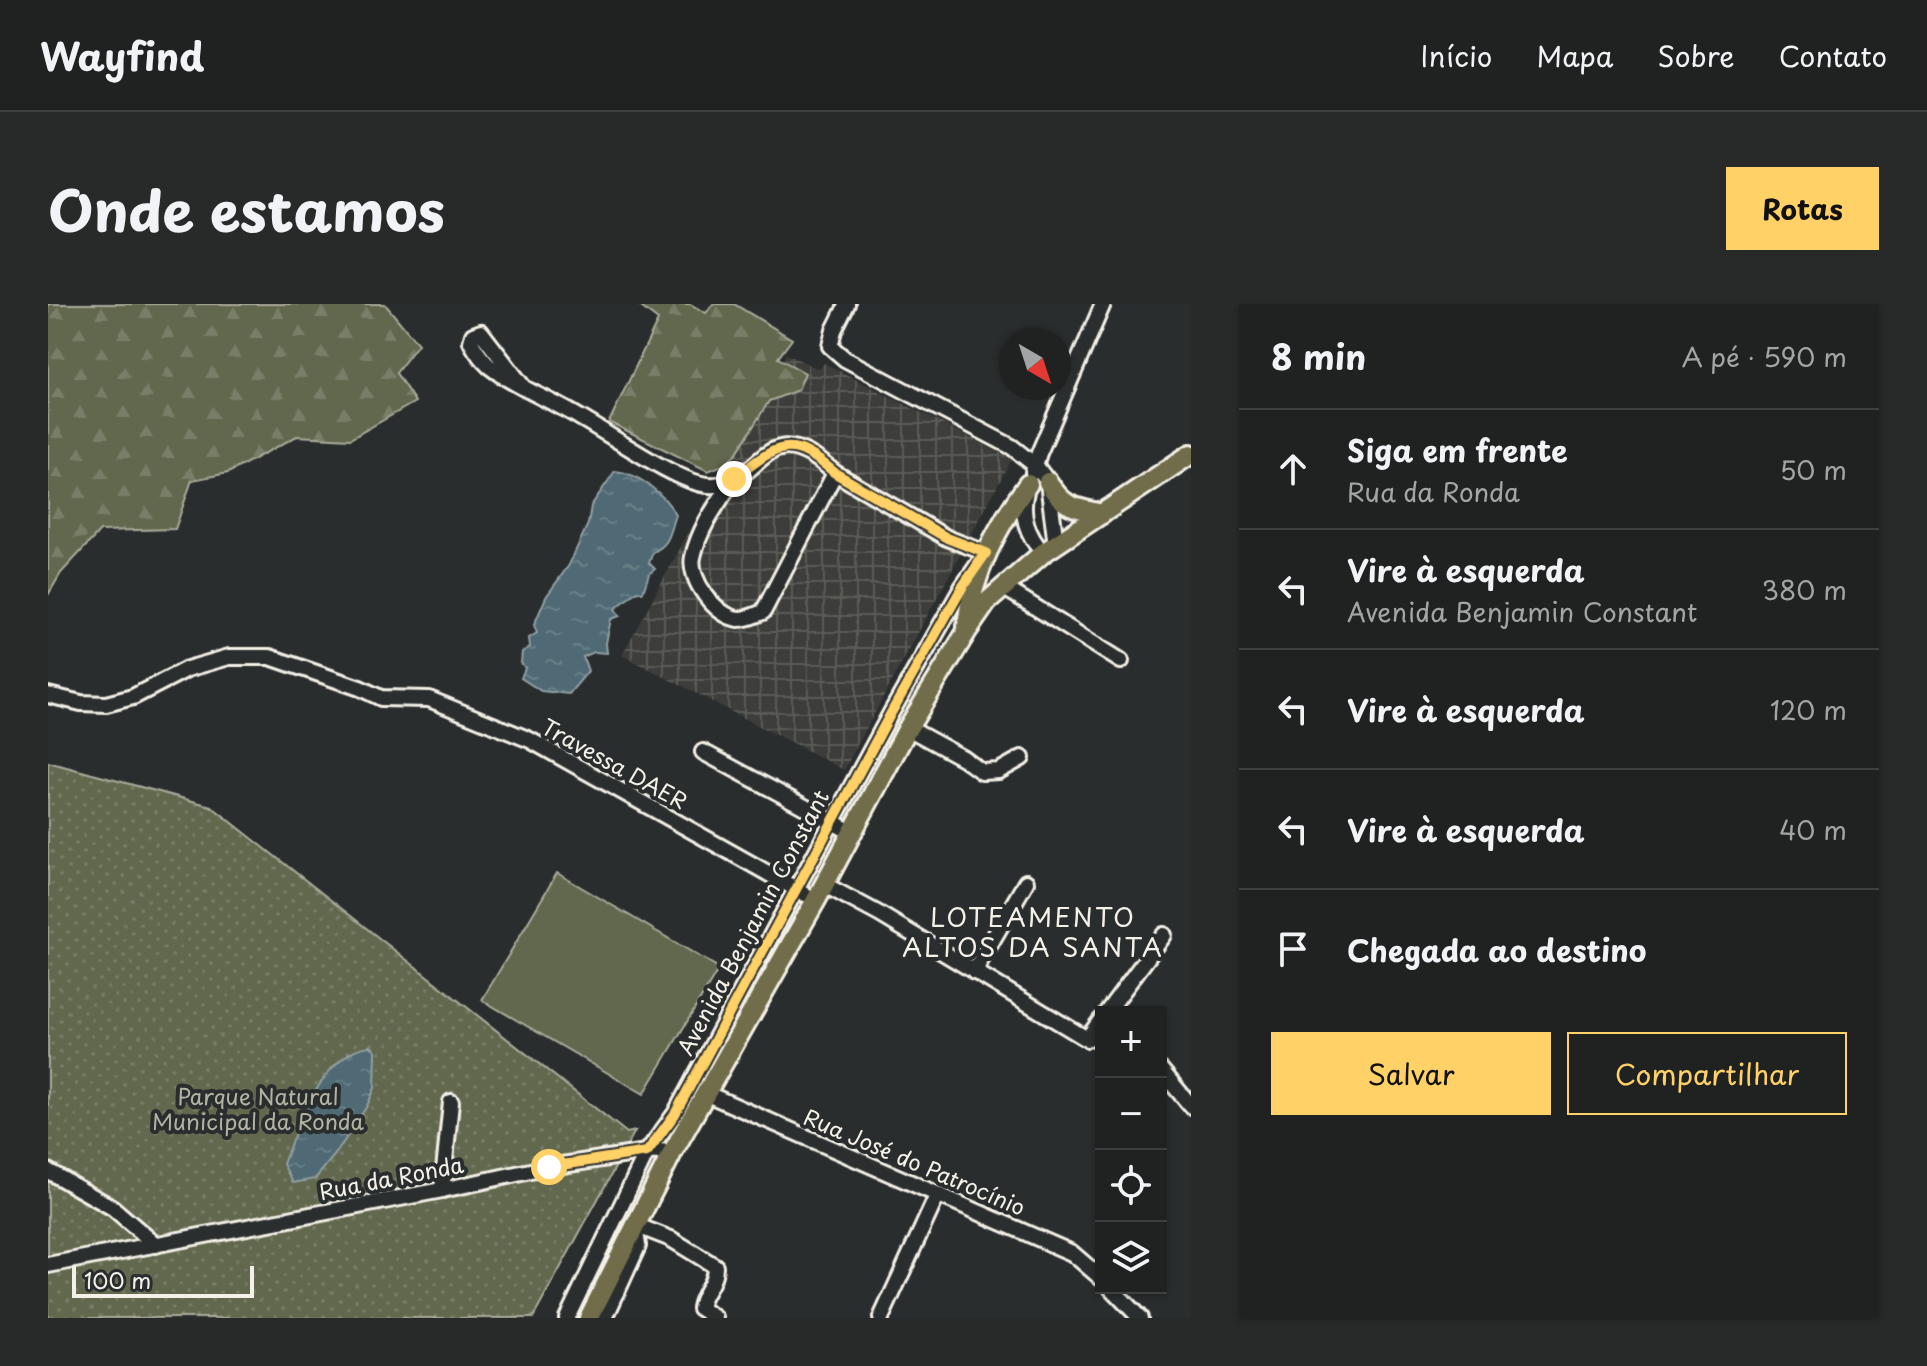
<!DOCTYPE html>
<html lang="pt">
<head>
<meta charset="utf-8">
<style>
  body { margin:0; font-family:"Playpen Sans",sans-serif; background:#282a2a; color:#f1f3f6 }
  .controls { position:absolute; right:24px; bottom:24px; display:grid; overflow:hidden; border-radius:0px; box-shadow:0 2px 6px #0004 }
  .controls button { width:72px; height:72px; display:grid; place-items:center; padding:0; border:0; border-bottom:2px solid #3d3f40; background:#202222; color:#f1f3f6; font:40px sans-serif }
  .compass { position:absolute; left:951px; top:24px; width:72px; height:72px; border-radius:50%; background:#202222; box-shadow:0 2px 6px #0004; rotate:141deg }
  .scale { position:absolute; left:24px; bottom:20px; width:182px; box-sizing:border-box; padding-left:8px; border:4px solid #f4f1e8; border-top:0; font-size:22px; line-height:28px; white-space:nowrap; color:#f4f1e8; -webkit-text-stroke:6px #2a2d2e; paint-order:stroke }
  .stop { position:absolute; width:24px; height:24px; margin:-18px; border:6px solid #ffd166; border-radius:50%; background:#fff }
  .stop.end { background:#ffd166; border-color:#fff; box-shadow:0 2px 8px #0008 }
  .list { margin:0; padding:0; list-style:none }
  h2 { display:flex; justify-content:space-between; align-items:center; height:104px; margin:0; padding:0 32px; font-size:34px }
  h2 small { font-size:26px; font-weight:400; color:#a2a4a5 }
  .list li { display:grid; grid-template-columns:52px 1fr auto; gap:24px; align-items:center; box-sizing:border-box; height:120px; padding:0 32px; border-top:2px solid #3d3f40 }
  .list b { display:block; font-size:30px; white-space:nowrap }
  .list p { margin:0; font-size:26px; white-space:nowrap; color:#a2a4a5 }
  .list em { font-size:26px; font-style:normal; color:#a2a4a5 }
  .actions { display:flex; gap:16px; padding:24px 32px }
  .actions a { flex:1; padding:18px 0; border:2px solid #ffd166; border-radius:0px; text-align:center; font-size:28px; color:#ffd166 }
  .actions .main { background:#ffd166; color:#111 }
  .icon { flex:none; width:44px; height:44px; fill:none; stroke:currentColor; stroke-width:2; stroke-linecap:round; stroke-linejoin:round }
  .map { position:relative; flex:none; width:1143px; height:1014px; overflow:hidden; border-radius:0px }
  header { display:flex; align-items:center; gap:48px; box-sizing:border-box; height:112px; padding:0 40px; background:#202222; border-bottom:2px solid #3d3f40 }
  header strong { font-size:38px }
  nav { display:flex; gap:44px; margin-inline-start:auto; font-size:28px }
  .intro { display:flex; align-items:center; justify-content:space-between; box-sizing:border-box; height:192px; padding:0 48px }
  h1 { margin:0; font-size:56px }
  .button { padding:20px 36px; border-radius:0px; background:#ffd166; color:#111; font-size:28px; font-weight:700 }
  main { display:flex; gap:48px; padding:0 48px }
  aside { flex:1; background:#202222; border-radius:0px; box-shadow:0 2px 6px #0004 }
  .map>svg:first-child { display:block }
  .industrial { fill:url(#industrial-grid) }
  .grass { fill:url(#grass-dots); stroke:#abac9b; stroke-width:2 }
  .forest { fill:url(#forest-firs); stroke:#abac9b; stroke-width:2 }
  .pitch { fill:#62684e; stroke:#abac9b; stroke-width:2 }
  .water { fill:url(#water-ripples); stroke:#91a0a2; stroke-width:2 }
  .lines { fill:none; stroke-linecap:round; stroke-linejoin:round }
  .minor-casing { stroke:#f4f1e8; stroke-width:20 }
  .major-casing { stroke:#f4f1e8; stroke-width:24 }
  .minor { stroke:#2a2d2e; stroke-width:14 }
  .major { stroke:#716d4b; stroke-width:18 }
  .route { stroke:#ffd166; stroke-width:10 }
  .labels { text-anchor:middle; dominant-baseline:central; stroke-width:8; stroke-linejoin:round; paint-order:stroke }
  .street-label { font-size:22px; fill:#f4f1e8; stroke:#2a2d2e }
  .park-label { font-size:22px; fill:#b2b3a3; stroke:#2a2d2e }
  .quarter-label { font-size:26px; letter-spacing:2px; fill:#f4f1e8; stroke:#2a2d2e }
</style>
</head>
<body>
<header>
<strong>Wayfind</strong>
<nav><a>Início</a><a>Mapa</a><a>Sobre</a><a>Contato</a></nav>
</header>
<div class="intro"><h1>Onde estamos</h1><a class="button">Rotas</a></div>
<main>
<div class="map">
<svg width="1143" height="1014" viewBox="0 0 1143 1014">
  <defs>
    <pattern id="industrial-grid" width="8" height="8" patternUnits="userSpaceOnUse" patternTransform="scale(2)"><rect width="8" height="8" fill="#3e3e3a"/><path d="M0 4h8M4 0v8" fill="none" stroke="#5a5a56"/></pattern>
    <pattern id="grass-dots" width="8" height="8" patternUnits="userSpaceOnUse" patternTransform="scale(2)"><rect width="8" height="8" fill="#62684e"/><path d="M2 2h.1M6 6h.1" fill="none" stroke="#797e68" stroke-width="1.8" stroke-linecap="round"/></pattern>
    <pattern id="forest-firs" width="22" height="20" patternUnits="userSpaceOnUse" patternTransform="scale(2)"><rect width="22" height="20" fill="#62684e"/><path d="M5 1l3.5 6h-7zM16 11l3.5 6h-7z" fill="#797e68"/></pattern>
    <pattern id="water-ripples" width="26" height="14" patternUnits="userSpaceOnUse" patternTransform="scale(2)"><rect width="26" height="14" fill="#4f6a74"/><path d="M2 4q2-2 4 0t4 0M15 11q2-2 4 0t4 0" fill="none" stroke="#698088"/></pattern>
  </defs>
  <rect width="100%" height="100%" fill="#2a2d2e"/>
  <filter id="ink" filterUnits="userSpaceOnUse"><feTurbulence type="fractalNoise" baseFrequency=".0125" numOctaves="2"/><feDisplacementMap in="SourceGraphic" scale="16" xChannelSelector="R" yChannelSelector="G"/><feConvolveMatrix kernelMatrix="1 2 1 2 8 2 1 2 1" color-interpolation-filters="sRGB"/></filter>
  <g filter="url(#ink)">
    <path class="industrial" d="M738,50L771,65L776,59L964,155L796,466L574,351Z"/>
    <path class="grass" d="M0,458L163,502L579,829L587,827L485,1014H0Z"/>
    <g class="forest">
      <path d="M0,0H337L370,40L348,69L367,98L302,135L249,132L180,169L144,176L127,225L52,227L13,269L0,291Z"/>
      <path d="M589,0H642L658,9L665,0H686L744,35L730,54L757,69L750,86L721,97L688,150L678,160L660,167L561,118L610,16Z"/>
    </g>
    <path class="pitch" d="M509,569L671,664L596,790L434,696Z"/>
    <g class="water">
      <path d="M567,167C591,169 617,191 628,211C622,227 623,240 605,248L601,259L607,265L601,270L595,288L589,287L567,305L572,312L563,315L558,339L559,349L546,348L535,353L540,367L521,390L493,387L473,374L477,364L473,359L474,348L482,343L481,334L489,329L486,321L498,293L521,261L540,220L543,202Z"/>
      <path d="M323,742L328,747L327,784L319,802L289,848L267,875L245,879L235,860C249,822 277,745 323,742Z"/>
    </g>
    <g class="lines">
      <g class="minor-casing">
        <g id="minor">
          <path d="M799,0L786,26L782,42L797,55L964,143L988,162L1000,178L1008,241"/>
          <path d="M476,84L433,28L425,31L423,38C428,47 433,55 441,62C468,83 501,95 531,113C560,129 630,179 660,181C716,185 713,103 787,169L899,234L938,249L915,282L843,409L627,810L599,848L519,1014"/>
          <path d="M985,168L991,149L1055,0"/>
          <path d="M686,175C670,199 651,224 645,253C640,275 668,313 691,315C700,315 707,311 715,308L787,169"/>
          <path d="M978,187C972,211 979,230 995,249"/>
          <path d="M955,283L1073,357"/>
          <path d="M0,391L33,399L58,400L85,393L139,365L181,353H222L312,384L333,394L381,395L482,436L757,590"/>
          <path d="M860,424L915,454L934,468L951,467L974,454"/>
          <path d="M655,448L805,529"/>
          <path d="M777,581L831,610L1039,735L1053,716"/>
          <path d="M926,668L978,578"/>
          <path d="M1059,708L1116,631"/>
          <path d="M1113,766L1143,802"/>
          <path d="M657,789L1024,949L1053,974"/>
          <path d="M0,867L65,904L108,941"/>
          <path d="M394,886L403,798"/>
          <path d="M0,961L394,886L501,863L599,848L625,847"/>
          <path d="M1063,984L1092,1014"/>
          <path d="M557,1014L590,942L587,921L623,935L667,962C667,981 654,988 652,1004L667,1014"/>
          <path d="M833,1014L889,892"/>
        </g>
      </g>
      <g class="major-casing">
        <g id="major">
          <path d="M1000,178C1016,204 1025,203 1054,210"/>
          <path d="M919,322C924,269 949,223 980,180"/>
          <path d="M541,1014L625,847L768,596L860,424L919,327L939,298L995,249L1143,150"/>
        </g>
      </g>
      <use href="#minor" class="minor"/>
      <use href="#major" class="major"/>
    </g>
  </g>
  <g class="lines" filter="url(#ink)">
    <path class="route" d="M501,863L599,848L627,810L843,409L915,282L938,249L899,234L787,169C742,129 728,141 686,175"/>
  </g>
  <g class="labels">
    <g class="street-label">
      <text transform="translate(567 459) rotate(29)">Travessa DAER</text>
      <text transform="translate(704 618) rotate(-62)">Avenida Benjamin Constant</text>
      <text transform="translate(867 857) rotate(23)">Rua José do Patrocínio</text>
      <text transform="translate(343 873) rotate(-11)">Rua da Ronda</text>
    </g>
    <g class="park-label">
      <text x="210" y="791">Parque Natural<tspan x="210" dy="25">Municipal da Ronda</tspan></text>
    </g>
    <g class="quarter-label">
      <text x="985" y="612">LOTEAMENTO<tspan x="985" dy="30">ALTOS DA SANTA</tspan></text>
    </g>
  </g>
</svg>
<div class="controls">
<button>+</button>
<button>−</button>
<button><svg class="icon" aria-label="locate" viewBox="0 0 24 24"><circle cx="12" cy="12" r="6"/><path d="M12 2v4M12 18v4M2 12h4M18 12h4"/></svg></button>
<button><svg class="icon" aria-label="layers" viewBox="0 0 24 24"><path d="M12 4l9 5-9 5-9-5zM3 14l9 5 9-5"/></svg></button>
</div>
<svg class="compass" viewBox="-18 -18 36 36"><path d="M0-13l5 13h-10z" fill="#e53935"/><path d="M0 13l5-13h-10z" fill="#a2a4a5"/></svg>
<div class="scale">100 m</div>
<div class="stop" style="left:501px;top:863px"></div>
<div class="stop end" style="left:686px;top:175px"></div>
</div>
<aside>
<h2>8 min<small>A pé · 590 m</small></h2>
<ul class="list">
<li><svg class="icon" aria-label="ahead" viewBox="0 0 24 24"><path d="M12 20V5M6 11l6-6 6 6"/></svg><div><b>Siga em frente</b><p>Rua da Ronda</p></div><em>50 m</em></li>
<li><svg class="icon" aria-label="left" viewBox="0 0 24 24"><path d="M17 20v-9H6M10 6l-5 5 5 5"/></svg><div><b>Vire à esquerda</b><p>Avenida Benjamin Constant</p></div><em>380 m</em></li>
<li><svg class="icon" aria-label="left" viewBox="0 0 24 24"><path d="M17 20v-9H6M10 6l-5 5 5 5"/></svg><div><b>Vire à esquerda</b></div><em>120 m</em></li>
<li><svg class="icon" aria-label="left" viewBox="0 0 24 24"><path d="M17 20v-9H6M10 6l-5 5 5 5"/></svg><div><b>Vire à esquerda</b></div><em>40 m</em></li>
<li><svg class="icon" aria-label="arrive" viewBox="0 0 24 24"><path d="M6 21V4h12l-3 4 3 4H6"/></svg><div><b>Chegada ao destino</b></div></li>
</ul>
<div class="actions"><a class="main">Salvar</a><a>Compartilhar</a></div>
</aside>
</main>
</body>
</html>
